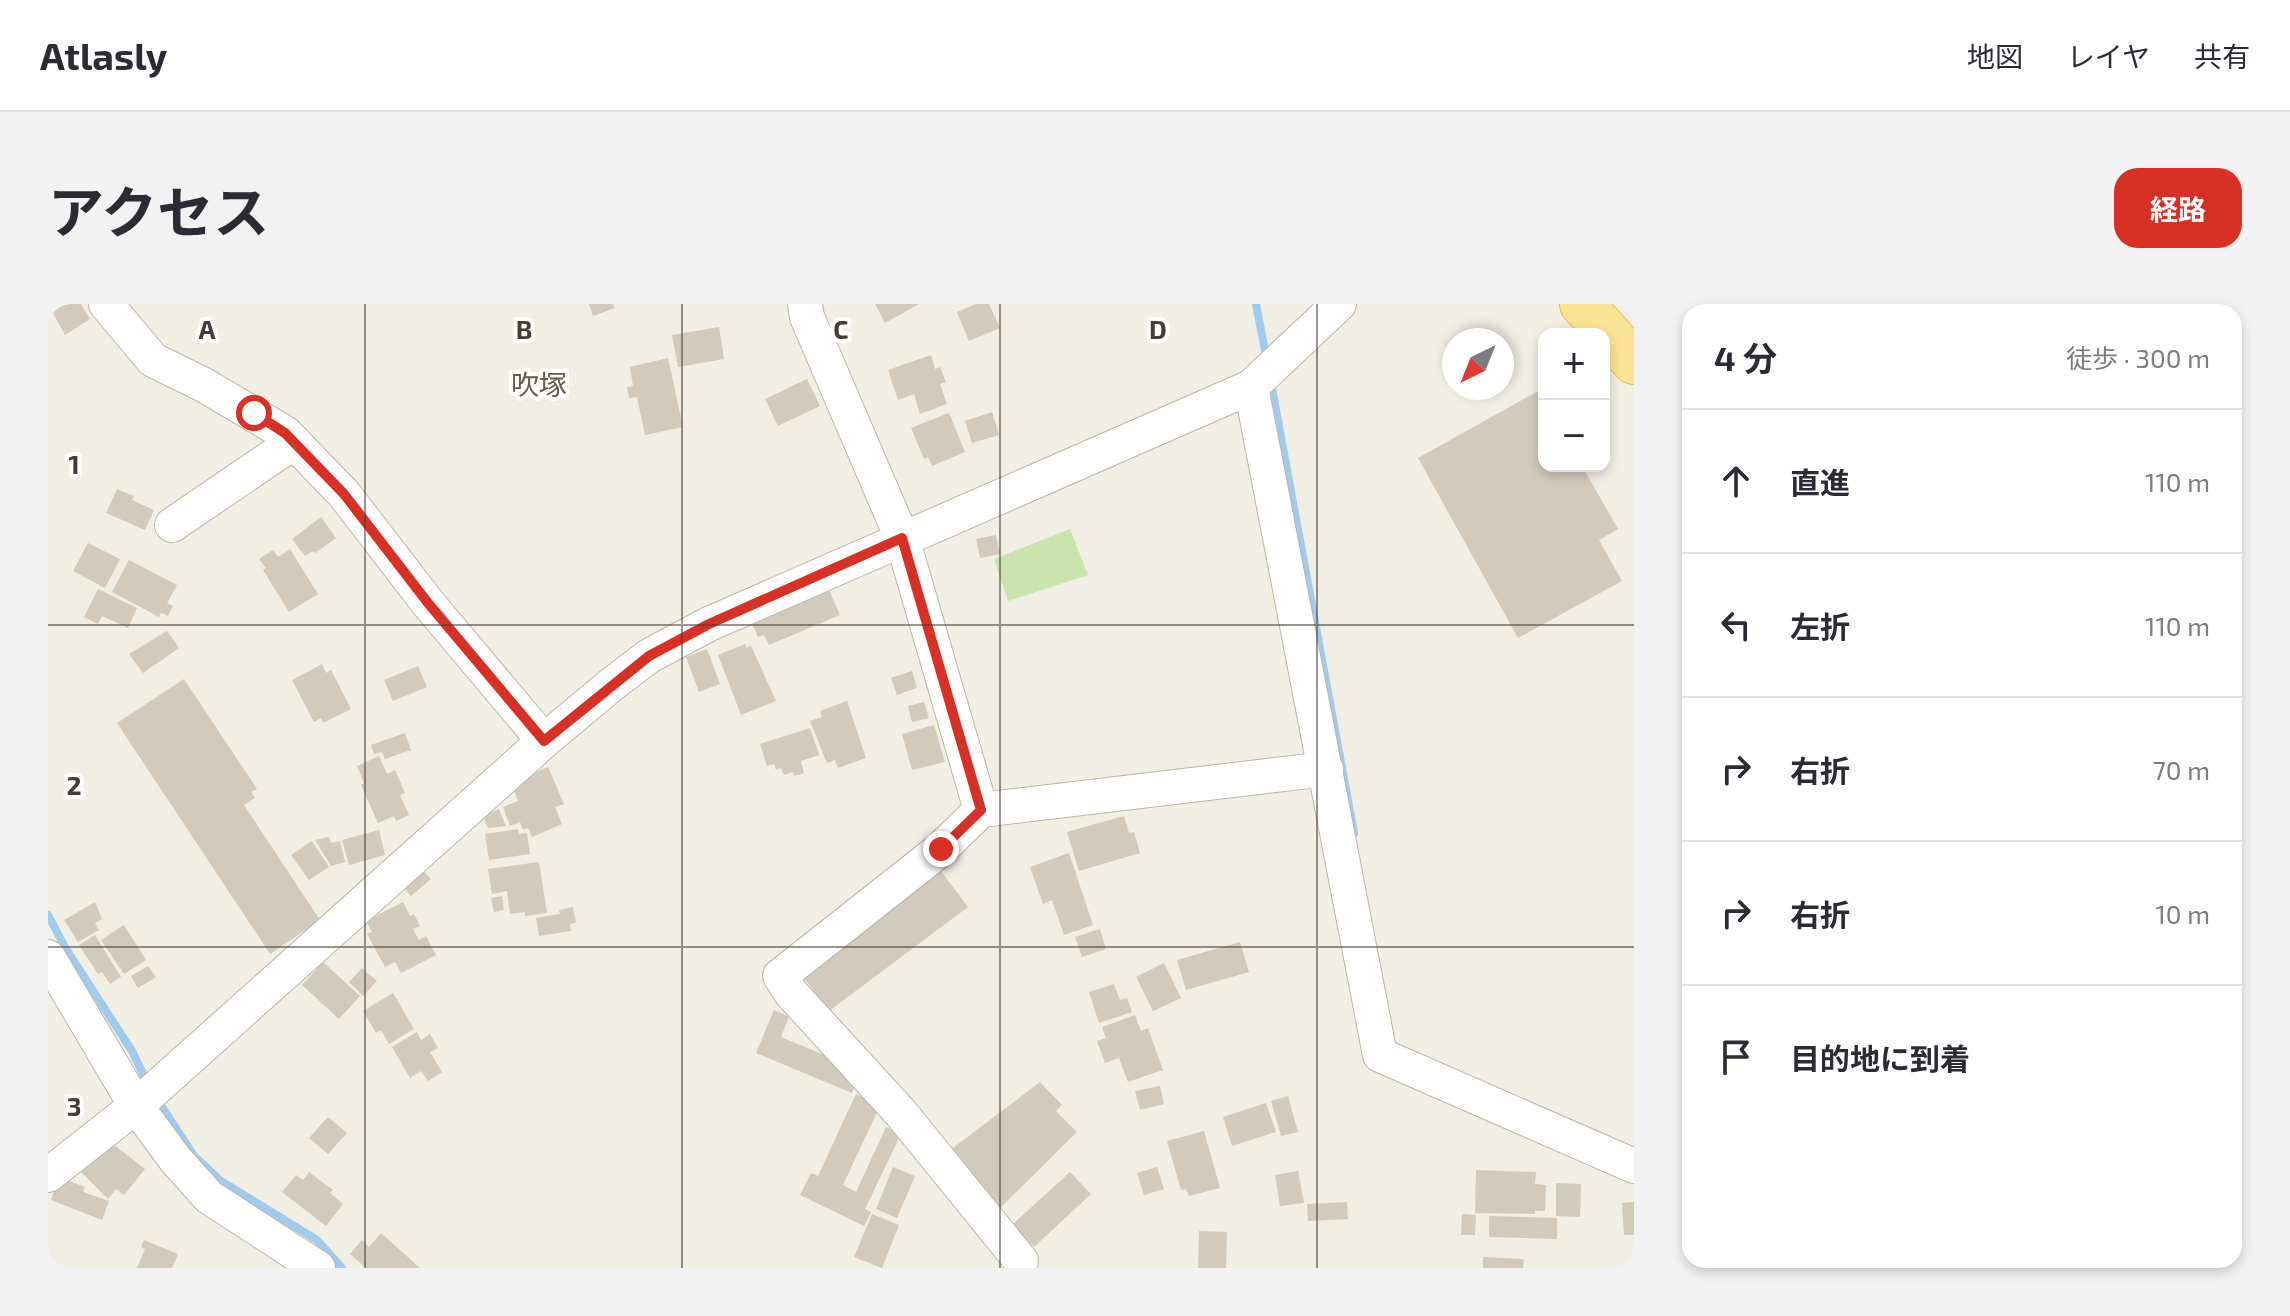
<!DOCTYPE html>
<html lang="ja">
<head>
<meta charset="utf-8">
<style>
  body { margin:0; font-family:"Exo 2","Noto Sans JP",sans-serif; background:#f2f2f3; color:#2b2b33 }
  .controls { position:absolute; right:24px; top:24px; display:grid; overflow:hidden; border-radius:16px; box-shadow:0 4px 12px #0003 }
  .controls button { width:72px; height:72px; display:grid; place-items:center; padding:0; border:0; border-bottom:2px solid #e1e1e2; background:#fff; color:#2b2b33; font:40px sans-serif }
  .compass { position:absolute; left:1394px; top:24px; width:72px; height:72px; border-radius:50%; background:#fff; box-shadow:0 4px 12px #0003; rotate:223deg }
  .stop { position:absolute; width:24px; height:24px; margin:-18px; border:6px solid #d93025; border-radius:50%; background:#fff }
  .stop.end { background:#d93025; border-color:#fff; box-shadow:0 2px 8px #0008 }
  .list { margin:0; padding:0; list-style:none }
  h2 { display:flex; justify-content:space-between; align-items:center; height:104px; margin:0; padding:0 32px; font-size:34px }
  h2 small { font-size:26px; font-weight:400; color:#7c7c81 }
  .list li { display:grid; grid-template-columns:52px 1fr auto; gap:24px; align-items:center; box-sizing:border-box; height:144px; padding:0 32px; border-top:2px solid #e1e1e2 }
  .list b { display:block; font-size:30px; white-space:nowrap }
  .list em { font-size:26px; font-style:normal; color:#7c7c81 }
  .icon { flex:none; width:44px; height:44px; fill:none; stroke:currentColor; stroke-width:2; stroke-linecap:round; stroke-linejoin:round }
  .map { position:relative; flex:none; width:1586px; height:964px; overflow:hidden; border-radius:24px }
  header { display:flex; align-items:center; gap:48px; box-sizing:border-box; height:112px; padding:0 40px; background:#fff; border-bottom:2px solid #e1e1e2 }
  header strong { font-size:38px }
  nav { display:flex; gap:44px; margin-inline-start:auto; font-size:28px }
  .intro { display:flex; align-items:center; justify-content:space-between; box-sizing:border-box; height:192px; padding:0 48px }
  h1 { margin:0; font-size:56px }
  .button { padding:20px 36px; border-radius:24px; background:#d93025; color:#fff; font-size:28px; font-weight:700 }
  main { display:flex; gap:48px; padding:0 48px }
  aside { flex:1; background:#fff; border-radius:24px; box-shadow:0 4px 12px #0003 }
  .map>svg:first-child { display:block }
  .green { fill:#c9e4ad }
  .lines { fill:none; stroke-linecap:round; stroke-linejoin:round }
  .stream { stroke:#a1caed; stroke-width:8 }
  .building { fill:#d2caba }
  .minor-casing { stroke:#bcb6a7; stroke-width:36 }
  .major-casing { stroke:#dec065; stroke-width:46 }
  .minor { stroke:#fff; stroke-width:34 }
  .major { stroke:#fae394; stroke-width:44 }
  .route { stroke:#d93025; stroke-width:10 }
  .grid { fill:none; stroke:#433e34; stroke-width:2; stroke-opacity:0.55 }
  .labels { text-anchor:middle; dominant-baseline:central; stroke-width:8; stroke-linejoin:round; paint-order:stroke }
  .quarter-label { font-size:28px; fill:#655c4c; stroke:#fff }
  .grid-label { font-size:26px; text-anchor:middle; font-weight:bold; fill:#433e34; stroke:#fff; stroke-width:8; stroke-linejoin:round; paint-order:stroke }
</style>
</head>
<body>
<header>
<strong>Atlasly</strong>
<nav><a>地図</a><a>レイヤ</a><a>共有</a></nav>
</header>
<div class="intro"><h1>アクセス</h1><a class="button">経路</a></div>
<main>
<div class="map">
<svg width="1586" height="964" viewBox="0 0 1586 964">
  <rect width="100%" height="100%" fill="#f1eee4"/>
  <path class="green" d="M1022,225L1040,271L960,297L946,255Z"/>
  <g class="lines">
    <g class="stream">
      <path d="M1208,0L1219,57"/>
      <path d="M1223,79L1306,529"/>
      <path d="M0,611L18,645L84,747L100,780"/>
      <path d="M109,795L146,852L173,877L269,936L294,964"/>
    </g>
  </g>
  <g class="building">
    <path d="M0,0H33L42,15L17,31Z"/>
    <path d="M541,0H565L567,4L545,12Z"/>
    <path d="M827,0H871L837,19Z"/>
    <path d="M928,0H941L952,24L921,37L909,8Z"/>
    <path d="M671,23L676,55L630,63L624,31Z"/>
    <path d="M883,51L887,65L892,63L898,78L892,80L899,100L872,110L866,90L850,96L840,66Z"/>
    <path d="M620,54L635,123L597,131L589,93L581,94L579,83L585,82L582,63Z"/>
    <path d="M759,75L772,102L730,122L717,95Z"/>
    <path d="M1492,86L1496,93V162H1534L1570,225L1551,236L1574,277L1470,334L1370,154Z"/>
    <path d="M944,108L951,131L924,139L917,117Z"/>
    <path d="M901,109L917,148L884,162L880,153L876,155L863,124Z"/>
    <path d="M69,185L86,192L84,196L106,206L97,226L58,209Z"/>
    <path d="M273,213L288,234L267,249L265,247L257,252L244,235Z"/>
    <path d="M948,231L952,250L932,254L928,235Z"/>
    <path d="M40,239L72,255L57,284L25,267Z"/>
    <path d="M242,245L270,290L241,308L215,266L218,264L211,255L225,246L230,253Z"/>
    <path d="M81,256L129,281L119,299L125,302L120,312L113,309L111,313L64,288Z"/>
    <path d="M50,285L89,304L80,324L54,312L50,320L36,313Z"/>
    <path d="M781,286L792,311L721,341L716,331L710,333L704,319Z"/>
    <path d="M119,327L131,344L95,369L81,350Z"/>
    <path d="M697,340L698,344L703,342L728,397L693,411L670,351Z"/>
    <path d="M659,345L672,380L651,388L638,353Z"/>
    <path d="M274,360L278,369L283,366L303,405L275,419L273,414L266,418L244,376Z"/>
    <path d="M370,362L379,383L345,397L336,376Z"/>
    <path d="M864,367L869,384L849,391L843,374Z"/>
    <path d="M136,375L209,485L203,488L207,494L196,501L272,616L222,650L69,419Z"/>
    <path d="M799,397L818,454L790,464L787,456L779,459L762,417L774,413L772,407Z"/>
    <path d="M876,398L881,414L864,418L860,402Z"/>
    <path d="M886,421L897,458L864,466L854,430Z"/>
    <path d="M762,424L771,451L753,457L756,469L746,472L745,468L736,471L733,464L728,466L726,460L719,462L712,440Z"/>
    <path d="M357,429L363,446L337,455L334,448L326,450L323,441Z"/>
    <path d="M331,452L339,470L347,466L357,489L352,491L361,511L348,517L346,512L330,519L313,481L316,479L309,462Z"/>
    <path d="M500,463L516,500L507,503L514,520L484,533L480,524L475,526L472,518L462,522L455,503L470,497L466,486L490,467Z"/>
    <path d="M451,505L458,522L440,524L435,512Z"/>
    <path d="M1076,512L1081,529L1086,528L1092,549L1031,567L1019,528Z"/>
    <path d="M470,525L471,530L479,529L482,550L441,556L437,530Z"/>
    <path d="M331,526L337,551L301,561L294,536Z"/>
    <path d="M281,533L283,539L292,537L297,558L283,562L267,536Z"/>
    <path d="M264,537L281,563L261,576L243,551Z"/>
    <path d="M1021,549L1045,621L1016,631L1004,596L995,600L982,563Z"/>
    <path d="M491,558L499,609L477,612V608L462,610L459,587L444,590L440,565Z"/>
    <path d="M889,562L920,603L781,707L750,666Z"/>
    <path d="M374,565L383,575L363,592L355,582Z"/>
    <path d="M454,592L456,606L446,608L443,594Z"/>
    <path d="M47,598L54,615L47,619L51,626L30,638L16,616Z"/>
    <path d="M355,598L362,612L366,610L372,622L365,625L371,636L378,632L388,651L353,669L347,658L337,663L319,630L324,628L318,617Z"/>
    <path d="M525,603L528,619L522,620L523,627L491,632L488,614L512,610L511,606Z"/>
    <path d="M76,621L98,656L76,670L53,636Z"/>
    <path d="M1052,625L1058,645L1034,653L1027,633Z"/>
    <path d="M47,631L73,673L62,680L54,668L50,670L31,641Z"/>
    <path d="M1192,638L1201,668L1138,686L1129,656Z"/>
    <path d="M275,658L312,692L291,715L254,681Z"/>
    <path d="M1116,659L1133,694L1105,707L1088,673Z"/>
    <path d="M100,662L108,673L90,684L83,672Z"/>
    <path d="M314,664L329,677L315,692L301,678Z"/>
    <path d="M1066,680L1072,696L1079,694L1084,708L1051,719L1041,688Z"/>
    <path d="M345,689L366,725L341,740L333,726L328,729L315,707Z"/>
    <path d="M726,706L741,713L733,733L800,761L809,777L804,789L708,749Z"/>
    <path d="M1087,711L1093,727L1100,724L1115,766L1080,778L1071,754L1057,759L1049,737L1058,734L1054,723Z"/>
    <path d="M369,728L373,736L382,730L390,744L382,748L394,768L380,777L373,767L362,774L344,743Z"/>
    <path d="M992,778L1014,801L1008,807L1029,828L951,905L897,850Z"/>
    <path d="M1112,782L1116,800L1092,806L1087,787Z"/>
    <path d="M808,790L832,802L795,881L808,888L838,823L853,830L817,905L823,908L816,922L752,891L763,869L770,872Z"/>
    <path d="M1240,792L1250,828L1233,832L1223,797Z"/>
    <path d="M1218,799L1228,828L1184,842L1175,813Z"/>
    <path d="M280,813L299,829L280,850L261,834Z"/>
    <path d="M1156,827L1172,884L1141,892L1138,885L1133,886L1119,837Z"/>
    <path d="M57,834L97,865L76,891L68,885L60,895L31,866Z"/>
    <path d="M845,863L867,872L849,914L828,905Z"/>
    <path d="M1109,863L1116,885L1096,891L1089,869Z"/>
    <path d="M1428,866L1488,868L1487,880L1498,881L1497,907H1487V910L1427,909Z"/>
    <path d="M1250,867L1256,899L1232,902L1227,871Z"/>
    <path d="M261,868L285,886L282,889L295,900L278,922L234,888L248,871L255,876Z"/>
    <path d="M1022,868L1043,890L986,943L964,921Z"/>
    <path d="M11,873L37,883L35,888L61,897L54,916L3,896Z"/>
    <path d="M1508,879L1533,880L1532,913L1508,912Z"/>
    <path d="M1299,898L1300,915L1260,917L1259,900Z"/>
    <path d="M1586,898V931H1576L1574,899Z"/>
    <path d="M824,910L851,921L834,964L806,953Z"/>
    <path d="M1414,910L1428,911L1427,931H1413Z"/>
    <path d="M1441,912L1509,914V935L1441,933Z"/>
    <path d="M1151,927L1179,928L1178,964H1150Z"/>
    <path d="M333,929L372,964H318L302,950L314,936L321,943Z"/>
    <path d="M96,936L130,950L124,964H89L97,945L93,943Z"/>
    <path d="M1435,953L1476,955L1475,964H1435Z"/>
  </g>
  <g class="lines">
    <g class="minor-casing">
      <g id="minor">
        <path d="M58,0L105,56L156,81L237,129L296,190L380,299L496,437"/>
        <path d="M757,0L759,13L854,234L933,506"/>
        <path d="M1203,83L1332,751L1586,862"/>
        <path d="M124,221L246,138"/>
        <path d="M0,653L88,802L127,855L161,893L270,964"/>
        <path d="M0,871L88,802L496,437L563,381L601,352L661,320L1203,83L1291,0"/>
        <path d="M973,957L852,808L743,689L732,672L893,545L933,506L1278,465"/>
      </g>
    </g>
    <g class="major-casing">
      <path id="major" d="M1534,0L1586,58"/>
    </g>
    <use href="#minor" class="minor"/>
    <use href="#major" class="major"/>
  </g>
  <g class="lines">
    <path class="route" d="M206,109L237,129L296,190L380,299L496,437L601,352L661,320L854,234L933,506L893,545"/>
  </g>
  <path class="grid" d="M317,0V964M634,0V964M952,0V964M1269,0V964M0,321H1586M0,643H1586"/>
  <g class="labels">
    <g class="quarter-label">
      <text x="491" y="80">吹塚</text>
    </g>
  </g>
  <g class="grid-label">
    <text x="159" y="35">A</text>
    <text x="476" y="35">B</text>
    <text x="793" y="35">C</text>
    <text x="1110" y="35">D</text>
    <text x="26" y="170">1</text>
    <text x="26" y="491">2</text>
    <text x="26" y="812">3</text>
  </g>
</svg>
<div class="controls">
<button>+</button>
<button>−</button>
</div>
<svg class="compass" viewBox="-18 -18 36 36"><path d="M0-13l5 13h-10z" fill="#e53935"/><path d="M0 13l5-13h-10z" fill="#7c7c81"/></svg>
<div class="stop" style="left:206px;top:109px"></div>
<div class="stop end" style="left:893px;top:545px"></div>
</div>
<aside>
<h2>4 分<small>徒歩 · 300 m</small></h2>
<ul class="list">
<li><svg class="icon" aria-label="ahead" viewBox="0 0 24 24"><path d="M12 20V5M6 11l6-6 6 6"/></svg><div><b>直進</b></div><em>110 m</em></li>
<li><svg class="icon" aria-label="left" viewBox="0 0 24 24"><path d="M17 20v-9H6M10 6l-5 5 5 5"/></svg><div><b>左折</b></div><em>110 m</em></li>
<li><svg class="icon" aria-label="right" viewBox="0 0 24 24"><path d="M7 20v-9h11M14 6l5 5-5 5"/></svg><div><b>右折</b></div><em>70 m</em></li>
<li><svg class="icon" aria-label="right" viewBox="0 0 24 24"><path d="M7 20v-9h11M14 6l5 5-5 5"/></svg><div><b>右折</b></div><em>10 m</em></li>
<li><svg class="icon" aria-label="arrive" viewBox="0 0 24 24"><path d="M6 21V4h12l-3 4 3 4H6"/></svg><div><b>目的地に到着</b></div></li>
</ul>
</aside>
</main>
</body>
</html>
